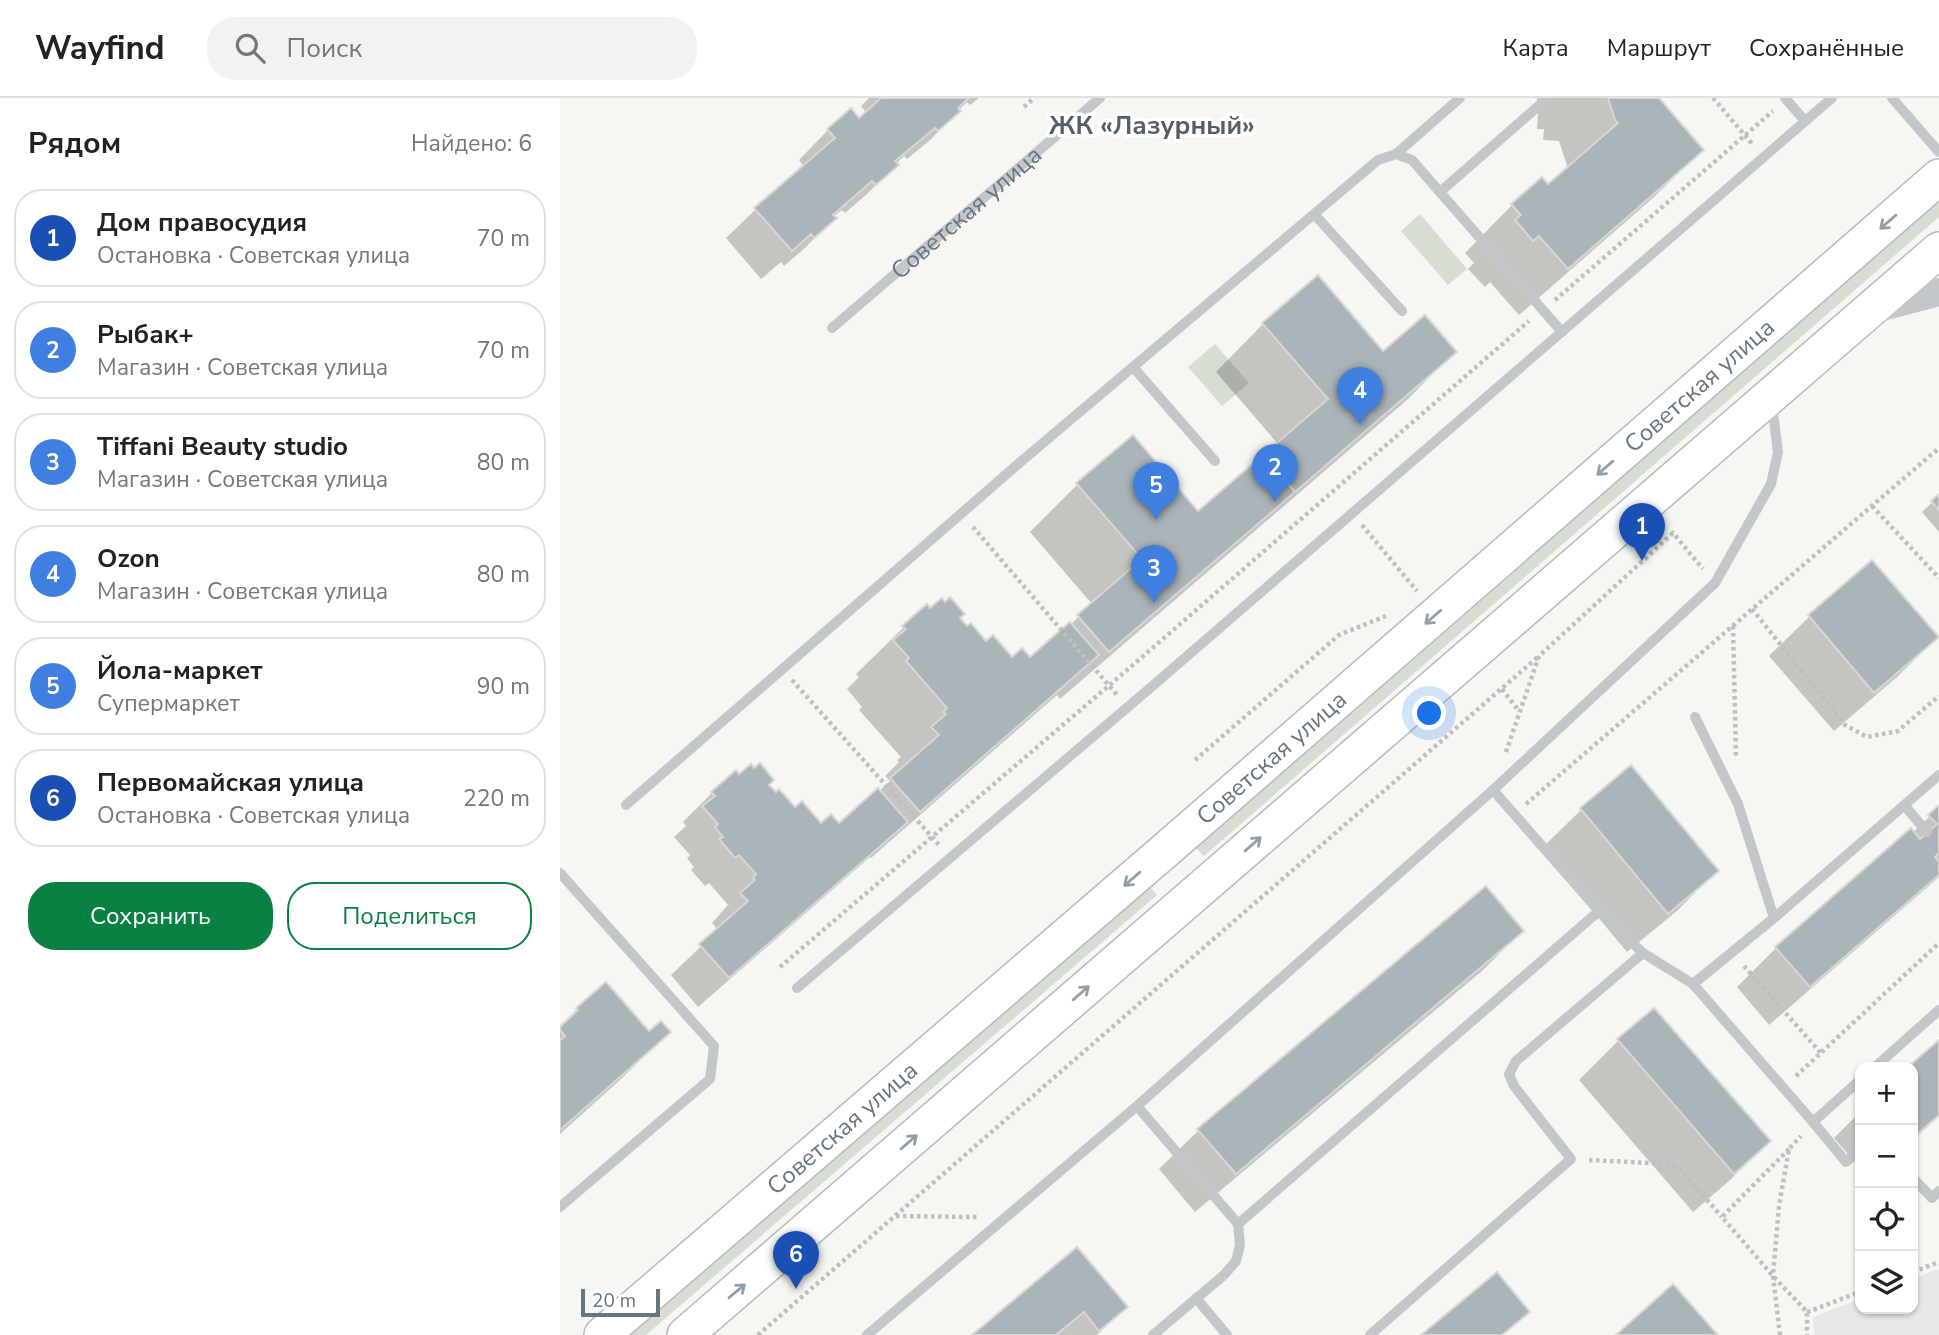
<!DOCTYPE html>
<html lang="ru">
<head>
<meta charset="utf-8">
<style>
  body { margin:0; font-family:"Nunito Sans",sans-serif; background:#f2f2f2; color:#222 }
  .controls { position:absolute; right:21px; bottom:21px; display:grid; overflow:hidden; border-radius:14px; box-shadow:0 2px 5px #0004 }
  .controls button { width:63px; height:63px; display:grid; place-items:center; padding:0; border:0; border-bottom:2px solid #e0e0e0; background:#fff; color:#222; font:35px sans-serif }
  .scale { position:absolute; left:21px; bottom:18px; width:79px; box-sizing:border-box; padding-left:7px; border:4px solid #647684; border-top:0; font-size:19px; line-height:24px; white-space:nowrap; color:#647684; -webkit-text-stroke:5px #fff; paint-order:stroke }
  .you { position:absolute; left:870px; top:616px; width:24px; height:24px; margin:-18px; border:5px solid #fff; border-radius:50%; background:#1a73e8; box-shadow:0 0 0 10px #1a73e833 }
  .badge { display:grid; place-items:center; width:46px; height:46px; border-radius:50%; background:#0b8043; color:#fff; font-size:23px; font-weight:700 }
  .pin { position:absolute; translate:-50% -58px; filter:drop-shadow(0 2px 4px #0008) }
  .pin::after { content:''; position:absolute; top:37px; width:24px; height:21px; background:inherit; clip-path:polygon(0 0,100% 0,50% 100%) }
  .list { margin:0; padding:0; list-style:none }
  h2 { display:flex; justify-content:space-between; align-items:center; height:91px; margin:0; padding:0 28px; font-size:30px }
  h2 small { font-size:23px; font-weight:400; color:#767676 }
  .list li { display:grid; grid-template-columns:46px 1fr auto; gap:21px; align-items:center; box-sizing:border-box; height:98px; margin:0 14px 14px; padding:0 14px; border:2px solid #e0e0e0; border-radius:28px }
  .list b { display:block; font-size:26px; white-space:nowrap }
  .list p { margin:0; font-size:23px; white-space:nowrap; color:#767676 }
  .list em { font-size:23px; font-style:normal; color:#767676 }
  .actions { display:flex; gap:14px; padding:21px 28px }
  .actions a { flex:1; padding:16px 0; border:2px solid #0b8043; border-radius:28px; text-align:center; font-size:24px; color:#0b8043 }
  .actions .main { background:#0b8043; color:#fff }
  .icon { flex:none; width:38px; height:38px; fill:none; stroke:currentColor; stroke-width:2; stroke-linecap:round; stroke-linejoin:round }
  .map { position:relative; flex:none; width:1379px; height:1237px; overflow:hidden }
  header { display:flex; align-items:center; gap:42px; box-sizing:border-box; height:98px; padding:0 35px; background:#fff; border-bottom:2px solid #e0e0e0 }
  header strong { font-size:33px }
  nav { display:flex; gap:38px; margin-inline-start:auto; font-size:24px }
  .search { width:490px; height:63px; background:#f2f2f2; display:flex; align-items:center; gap:18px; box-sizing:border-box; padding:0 24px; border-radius:28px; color:#767676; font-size:26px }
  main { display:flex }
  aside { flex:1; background:#fff }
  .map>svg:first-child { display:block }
  .built { fill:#e6e7e6 }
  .green { fill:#d7ddd3 }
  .shadow { fill:#0003 }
  .building { fill:#abb4b9; stroke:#d7d7d5; stroke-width:2 }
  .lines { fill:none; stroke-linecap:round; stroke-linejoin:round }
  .primary-casing { stroke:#b6babe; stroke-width:38 }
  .path { stroke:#bdbfc1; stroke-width:4.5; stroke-dasharray:3.5 3.5; stroke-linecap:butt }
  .service { stroke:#c3c7ca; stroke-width:10 }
  .tertiary { stroke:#c3c7ca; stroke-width:28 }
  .primary { stroke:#fff; stroke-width:35 }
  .oneway { stroke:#929fa9 }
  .labels { text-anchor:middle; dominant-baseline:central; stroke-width:7; stroke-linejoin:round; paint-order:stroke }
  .street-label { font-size:24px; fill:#647684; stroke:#fff }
  .neighbourhood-label { font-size:26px; font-weight:bold; fill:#525f69; stroke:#fff }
</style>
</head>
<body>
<header>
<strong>Wayfind</strong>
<div class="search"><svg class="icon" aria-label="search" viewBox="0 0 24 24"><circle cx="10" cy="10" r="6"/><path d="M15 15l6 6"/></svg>Поиск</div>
<nav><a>Карта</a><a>Маршрут</a><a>Сохранённые</a></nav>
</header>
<main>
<aside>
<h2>Рядом<small>Найдено: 6</small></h2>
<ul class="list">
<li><span class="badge" style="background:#1a4fb4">1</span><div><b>Дом правосудия</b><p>Остановка · Советская улица</p></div><em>70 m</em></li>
<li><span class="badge" style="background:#3f7fe0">2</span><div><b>Рыбак+</b><p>Магазин · Советская улица</p></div><em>70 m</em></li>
<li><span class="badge" style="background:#3f7fe0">3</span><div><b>Tiffani Beauty studio</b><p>Магазин · Советская улица</p></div><em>80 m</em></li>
<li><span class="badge" style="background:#3f7fe0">4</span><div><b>Ozon</b><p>Магазин · Советская улица</p></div><em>80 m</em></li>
<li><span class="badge" style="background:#3f7fe0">5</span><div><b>Йола-маркет</b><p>Супермаркет</p></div><em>90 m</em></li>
<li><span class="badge" style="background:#1a4fb4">6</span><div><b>Первомайская улица</b><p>Остановка · Советская улица</p></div><em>220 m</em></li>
</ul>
<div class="actions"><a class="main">Сохранить</a><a>Поделиться</a></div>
</aside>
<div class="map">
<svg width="1379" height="1237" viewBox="0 0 1379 1237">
  <rect width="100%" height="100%" fill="#f6f6f2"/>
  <path class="built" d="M1379,1171V1237H1254L1253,1219L1300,1201V1211H1353V1181Z"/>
  <g class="green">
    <path d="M1379,102V119L644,758L635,749Z"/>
    <path d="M860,116L907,171L888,187L841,133Z"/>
    <path d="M655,246L689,285L662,308L628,269Z"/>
    <path d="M589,788L597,797L86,1237H68Z"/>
  </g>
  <g class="shadow">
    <path d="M309,0H419L410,7L407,4L369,43L347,61L344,58L307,96L285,115L282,112L273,119L274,120L245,150L224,168L221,164L201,181L166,140L196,111L244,69L239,62L268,32L290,13L298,22L307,15L301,8Z"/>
    <path d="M979,0H1097L1142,52L1094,99L959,217L930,184L925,189L908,171L914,165L905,155L952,107L988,89L1008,71L999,43L983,42L984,31H977Z"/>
    <path d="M703,226L823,256L894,254L847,302L500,601L497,597L311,760L310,759L138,909L111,877L158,832L152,825L168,807L149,785L145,788L131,772L134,769L127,760L130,757L114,739L126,728L123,724L152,695L207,687L235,711L261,728H279L319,693L330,683L325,678L339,664L337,662L341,659L299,612L302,609L287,591L299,579L296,576L344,529L370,512L398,520L426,545L452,562L470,561L510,527L532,506L470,434L518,386L638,415L718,346L656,274Z"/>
    <path d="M1379,398V434L1362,414Z"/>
    <path d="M1311,464L1377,539L1337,579L1274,633L1209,558L1249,519Z"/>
    <path d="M1071,670L1157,772L1118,812L1067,854L981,751L1021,712Z"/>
    <path d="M1379,710V779L1209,927L1177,889L1216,850L1352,735Z"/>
    <path d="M962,833L922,873L635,1114L599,1071L639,1032Z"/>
    <path d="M17,911L89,936L109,934L61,981L0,1036V928Z"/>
    <path d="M1094,912L1208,1043L1169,1083L1133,1114L1019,982L1058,943Z"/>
    <path d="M1379,944V1018L1353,1042V969H1351Z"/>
    <path d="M1300,1014V1070L1274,1040Z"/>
    <path d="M517,1151L565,1209L537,1237H414Z"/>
  </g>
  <g class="building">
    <path d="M321,0H409L398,10L401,13L378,33L375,30L335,63L339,67L316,87L312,83L273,117L277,120L254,140L251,136L232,153L194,110L275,40L267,31L291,10L299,20Z"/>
    <path d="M1048,0H1099L1144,52L1008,171L979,138L973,143L955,122L961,117L951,106L982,79L988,86L1058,25L1055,22Z"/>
    <path d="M758,177L823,253L865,217L897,254L735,394L703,357L768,301L702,225Z"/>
    <path d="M573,337L638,413L703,357L735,394L549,554L517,517L582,461L516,385Z"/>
    <path d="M1379,396V412L1371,403Z"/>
    <path d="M1312,462L1379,539L1314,595L1248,517Z"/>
    <path d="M390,499L405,516L400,520L407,528L411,525L426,543L433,537L452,559L462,550L470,559L510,524L539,557L360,714L330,680L379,637L371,629L386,616L383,614L387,610L346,563L349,560L333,542L346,531L342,528L367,506L370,510L382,500L385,504Z"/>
    <path d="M200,665L214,682L209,687L216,694L219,691L235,709L242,703L261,725L271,716L279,725L318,690L348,724L169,880L139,846L188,803L180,795L195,782L193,780L196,776L179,757L175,760L159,741L163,739L155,729L158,726L142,708L155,698L151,694L176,672L179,676L191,666L194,670Z"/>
    <path d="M1071,667L1159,773L1108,816L1020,710Z"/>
    <path d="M1379,707V755L1375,759L1379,764V777L1250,889L1215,849L1351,730L1360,741L1377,726L1368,717Z"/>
    <path d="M926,788L964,833L676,1076L637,1031Z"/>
    <path d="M46,884L89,933L101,923L111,934L0,1032V942L5,938L0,932V929L18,912L16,910Z"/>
    <path d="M1094,910L1211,1043L1174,1076L1057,941Z"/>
    <path d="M1379,942V1017L1353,1040V969H1348Z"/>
    <path d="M517,1149L568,1209L539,1233L524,1214L496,1237H412Z"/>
    <path d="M937,1174L970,1214L942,1237H861Z"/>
    <path d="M1113,1186L1158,1237H1056Z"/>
  </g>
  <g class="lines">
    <g class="primary-casing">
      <g id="primary">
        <path id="s2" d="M42,1237L608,750L1379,79"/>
        <path d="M125,1237L1379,152"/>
      </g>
    </g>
    <g class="path">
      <path d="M1153,0L1194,48"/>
      <path d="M464,9L474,0"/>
      <path d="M995,202L1213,13"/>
      <path d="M1312,408L1379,480"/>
      <path d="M802,427L857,493"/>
      <path d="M413,429L558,598"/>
      <path d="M1192,511L1285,627L1307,639L1338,633L1379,598"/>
      <path d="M1173,528L1176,659"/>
      <path d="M232,582L380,748"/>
      <path d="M942,591L959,613"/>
      <path d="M946,654L979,558L1113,435L1143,471"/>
      <path d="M635,662L779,537L826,518"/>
      <path d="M966,706L1379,350"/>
      <path d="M1184,868L1261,955"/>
      <path d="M220,869L566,573L969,223"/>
      <path d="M1236,978L1379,845"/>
      <path d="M1229,1051L1162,1119L1213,1178L1247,1214V1237"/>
      <path d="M1029,1062L1111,1066L1119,1070L1162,1119"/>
      <path d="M336,1118L418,1119"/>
      <path d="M1353,1174L1379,1164"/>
      <path d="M1247,1214L1300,1194"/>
      <path d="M198,1237L979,558"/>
      <path d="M1220,1237L1213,1178L1219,1108L1229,1051L1241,1038"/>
    </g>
    <g class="service">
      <path d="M1225,0L1245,23"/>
      <path d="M1332,0L1379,54"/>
      <path d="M836,56L900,0"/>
      <path d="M880,94L982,5V0"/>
      <path d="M755,117L842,213"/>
      <path id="s1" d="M272,230L540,0"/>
      <path d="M573,269L655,363"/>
      <path d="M1135,619L1178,706L1214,820"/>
      <path d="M66,707L464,361L818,62L836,56L852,62L1002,234"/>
      <path d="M1344,707L1367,734"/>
      <path d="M0,775L154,948L150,981L0,1109"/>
      <path d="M1039,813L1083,855L1133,886L1253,1024L1300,982"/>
      <path d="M1133,886L1214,820L1379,677"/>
      <path d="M237,890L589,591L1272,0"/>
      <path d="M1315,969L1379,912"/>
      <path d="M577,1008L678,1126L680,1147L676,1163L664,1177L593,1237"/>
      <path d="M1253,1024L1286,1064L1300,1052"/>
      <path d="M1353,1080L1372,1100L1379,1093"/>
      <path d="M678,1126L1039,813L933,692"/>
      <path d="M636,1200L667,1237"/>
      <path d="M307,1237L577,1008L933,692L1155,485L1211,386L1218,354L1212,307"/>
      <path d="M810,1237L1011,1061L954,988L949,976L956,963L1083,855"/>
    </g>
    <path class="tertiary" d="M1311,212L1379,194"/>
    <use href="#primary" class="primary"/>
  </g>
  <defs><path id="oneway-shaft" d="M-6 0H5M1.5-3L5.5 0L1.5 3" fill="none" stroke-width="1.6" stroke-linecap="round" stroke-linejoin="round" transform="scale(1.75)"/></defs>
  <g class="oneway">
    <use href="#oneway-shaft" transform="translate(1328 124) rotate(139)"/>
    <use href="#oneway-shaft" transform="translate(1045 370) rotate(139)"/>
    <use href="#oneway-shaft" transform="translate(873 519) rotate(139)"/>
    <use href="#oneway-shaft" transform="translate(693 746) rotate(-41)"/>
    <use href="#oneway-shaft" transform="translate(572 781) rotate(139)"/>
    <use href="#oneway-shaft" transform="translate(521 895) rotate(-41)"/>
    <use href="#oneway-shaft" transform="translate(349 1044) rotate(-41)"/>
    <use href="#oneway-shaft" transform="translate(177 1193) rotate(-40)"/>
  </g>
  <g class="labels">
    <g class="street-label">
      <text stroke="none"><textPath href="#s1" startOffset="177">Советская улица</textPath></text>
      <text stroke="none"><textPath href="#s2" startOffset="1451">Советская улица</textPath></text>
      <text stroke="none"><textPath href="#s2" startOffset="884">Советская улица</textPath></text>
      <text stroke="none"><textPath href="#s2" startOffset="317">Советская улица</textPath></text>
    </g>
    <g class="neighbourhood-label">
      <text x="592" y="27">ЖК «Лазурный»</text>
    </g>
  </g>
</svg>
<div class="controls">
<button>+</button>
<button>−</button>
<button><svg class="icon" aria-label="locate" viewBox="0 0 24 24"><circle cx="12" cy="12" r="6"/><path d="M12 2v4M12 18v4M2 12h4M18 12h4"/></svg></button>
<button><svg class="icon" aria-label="layers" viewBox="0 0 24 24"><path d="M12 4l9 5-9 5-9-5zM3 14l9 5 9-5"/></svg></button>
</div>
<div class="scale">20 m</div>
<div class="you"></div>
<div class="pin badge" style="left:1082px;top:463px;background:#1a4fb4">1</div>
<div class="pin badge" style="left:715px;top:404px;background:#3f7fe0">2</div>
<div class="pin badge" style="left:594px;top:505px;background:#3f7fe0">3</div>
<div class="pin badge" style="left:800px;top:327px;background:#3f7fe0">4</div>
<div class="pin badge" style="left:596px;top:422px;background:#3f7fe0">5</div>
<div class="pin badge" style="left:236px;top:1191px;background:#1a4fb4">6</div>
</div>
</main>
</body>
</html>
